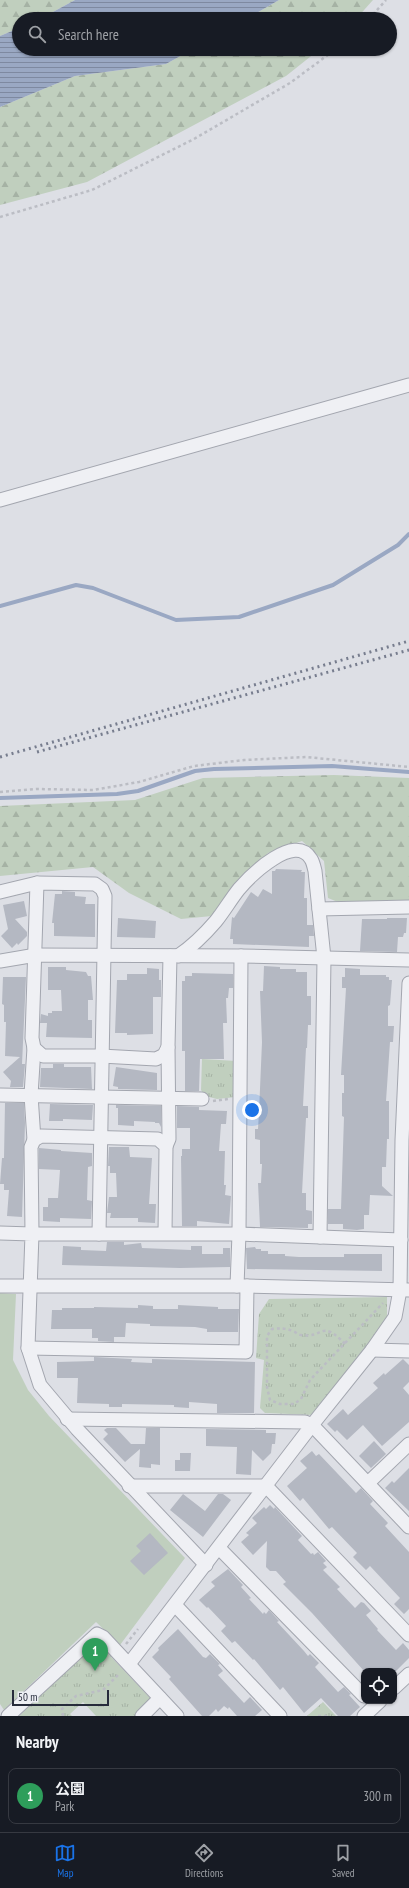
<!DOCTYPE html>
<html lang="en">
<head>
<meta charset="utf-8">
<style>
  body { margin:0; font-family:"PT Sans Narrow","Noto Sans JP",sans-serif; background:#242831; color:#f1f3f6 }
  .controls { position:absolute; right:12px; bottom:12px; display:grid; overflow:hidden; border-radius:8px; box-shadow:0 1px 3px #0004 }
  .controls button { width:36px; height:36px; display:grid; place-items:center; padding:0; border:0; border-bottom:1px solid #363941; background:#171b24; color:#f1f3f6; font:20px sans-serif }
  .scale { position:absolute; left:12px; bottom:10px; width:97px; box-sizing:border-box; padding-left:4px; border:2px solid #272c3b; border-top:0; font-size:11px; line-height:14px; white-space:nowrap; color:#272c3b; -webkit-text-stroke:3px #eceef3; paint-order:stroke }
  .you { position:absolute; left:252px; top:1110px; width:14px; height:14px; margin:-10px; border:3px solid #fff; border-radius:50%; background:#1a73e8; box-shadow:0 0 0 6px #1a73e833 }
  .badge { display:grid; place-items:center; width:26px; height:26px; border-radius:50%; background:#1a73e8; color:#fff; font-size:13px; font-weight:700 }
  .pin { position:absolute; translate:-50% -33px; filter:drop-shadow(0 1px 2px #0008) }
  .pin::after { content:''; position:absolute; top:21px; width:14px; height:12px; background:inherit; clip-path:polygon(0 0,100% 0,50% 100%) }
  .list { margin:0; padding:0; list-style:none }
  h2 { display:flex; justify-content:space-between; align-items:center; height:52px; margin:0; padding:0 16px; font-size:17px }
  h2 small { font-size:13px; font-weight:400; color:#9ea1a6 }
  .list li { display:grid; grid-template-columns:26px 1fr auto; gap:12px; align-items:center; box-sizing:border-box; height:56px; margin:0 8px 8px; padding:0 8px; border:1px solid #363941; border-radius:8px }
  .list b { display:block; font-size:15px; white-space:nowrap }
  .list p { margin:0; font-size:13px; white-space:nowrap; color:#9ea1a6 }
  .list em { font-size:13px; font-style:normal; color:#9ea1a6 }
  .icon { flex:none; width:22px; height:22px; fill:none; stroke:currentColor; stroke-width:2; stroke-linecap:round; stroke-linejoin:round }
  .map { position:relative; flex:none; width:409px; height:1716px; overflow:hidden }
  .search { position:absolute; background:#171b24; box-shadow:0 1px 3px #0004; left:12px; right:12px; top:12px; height:44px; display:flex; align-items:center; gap:10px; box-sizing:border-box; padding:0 14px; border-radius:22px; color:#9ea1a6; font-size:15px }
  .sheet { height:116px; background:#171b24 }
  nav { display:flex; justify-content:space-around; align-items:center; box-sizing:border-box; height:56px; border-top:1px solid #363941; background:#171b24; font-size:11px; color:#9ea1a6 }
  nav a { display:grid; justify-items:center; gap:2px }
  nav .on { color:#1a73e8 }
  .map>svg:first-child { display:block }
  .green { fill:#c0cfbe }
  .forest { fill:url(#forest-firs) }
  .park { fill:url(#park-tufts) }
  .water { fill:url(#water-rules) }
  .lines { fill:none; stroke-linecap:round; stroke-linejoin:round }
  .stream { stroke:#9aa8c3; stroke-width:4 }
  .building { fill:#b4b8c2 }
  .minor-casing { stroke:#a3a6af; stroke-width:15 }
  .path { stroke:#bbbdc4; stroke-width:2.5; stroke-dasharray:3 3; stroke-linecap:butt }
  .minor { stroke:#eff0f4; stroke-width:13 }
  .rail { stroke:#777d8e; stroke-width:3; stroke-dasharray:2 4; stroke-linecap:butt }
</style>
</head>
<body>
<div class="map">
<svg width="409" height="1716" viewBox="0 0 409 1716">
  <defs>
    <pattern id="forest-firs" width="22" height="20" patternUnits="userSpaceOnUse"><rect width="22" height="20" fill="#c0cfbe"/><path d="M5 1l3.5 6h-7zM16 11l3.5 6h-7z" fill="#a5b2a4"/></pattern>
    <pattern id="park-tufts" width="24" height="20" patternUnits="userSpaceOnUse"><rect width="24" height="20" fill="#c0cfbe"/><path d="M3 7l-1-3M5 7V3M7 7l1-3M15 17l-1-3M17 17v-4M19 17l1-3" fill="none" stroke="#a5b2a4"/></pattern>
    <pattern id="water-rules" width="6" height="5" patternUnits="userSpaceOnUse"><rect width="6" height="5" fill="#9aa8c3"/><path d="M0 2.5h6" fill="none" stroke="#7e89a0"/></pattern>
  </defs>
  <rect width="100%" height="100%" fill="#dddfe5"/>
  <path class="green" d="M0,1293L16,1294L13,1360L28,1390L49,1416L185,1558L120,1645L96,1622L4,1710L0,1704Z"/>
  <g class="forest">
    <path d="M0,0H75L40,19H19V28L0,36Z"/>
    <path d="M279,0H373L356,19H246Z"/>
    <path d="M193,49H320L286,76L87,182L0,205V107L75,76L166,64Z"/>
    <path d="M334,775L409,778V907H350L328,898L324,861L302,841L268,853L212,916L181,919L129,893L93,867L0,876V806L135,800L203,778Z"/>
  </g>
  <g class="park">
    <path d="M202,1059L237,1061L236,1097L217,1099L205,1096L201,1090Z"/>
    <path d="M387,1297V1320L315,1415L265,1413L260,1408L264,1360L256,1358L259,1314L269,1299Z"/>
    <path d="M97,1642L152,1700L135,1716H96L83,1702L70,1714L72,1716H19Z"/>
    <path d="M323,1702L336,1716H307Z"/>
  </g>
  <g class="water">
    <path d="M75,0H279L246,19H40Z"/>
    <path d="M19,28V49H193L166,64L75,76L0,107V36Z"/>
  </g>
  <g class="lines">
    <g class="stream">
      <path d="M0,606L76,585L93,588L176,620L239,617L333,585L398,545L409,534"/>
      <path d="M0,798L117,794L138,791L195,771L214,769L332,766L409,772"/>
    </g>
  </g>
  <g class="building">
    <path d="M276,869L302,870L301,872H305L304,898H307V925H313L314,936H309V947L233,944V939H230L232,917L234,918L251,892L258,897L263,889L272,894V871H275Z"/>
    <path d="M62,891L75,892V896L86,897L85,904H95V937L54,936V923H52L55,894H62Z"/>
    <path d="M24,901L27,916L15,919L27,932V936L18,945L17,943L12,948L1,936L8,929L3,905Z"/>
    <path d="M118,918L156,921L155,938L117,937Z"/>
    <path d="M387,918H407L406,933H404L403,937H398L397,952L360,951L362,919H387Z"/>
    <path d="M264,966L280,967V969H296V972H307V996H311V1025H308L307,1048H306L303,1106H308V1118H306L302,1193H306V1210L312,1211V1224H308V1228L260,1227L258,1183H261L262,1164H260V1140L255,1139V1129H258L259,1112L262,1042L260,991H263Z"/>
    <path d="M48,967H66V970L86,972L88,976H91L93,1000H88V1020H92V1038L46,1037L47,1023H40L41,1014L48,1016V1013H52V1011H62L61,990H48Z"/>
    <path d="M147,968L159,969V980H161V997H153V1034L127,1035V1033H115L117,980H127V974H147Z"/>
    <path d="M345,968L360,969V975H386V977H389V980H392L390,1005L388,1006V1026H394L393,1042H390L386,1101H389V1139H387L386,1167H382V1186L393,1196L370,1195L369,1215H364V1229L357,1230L343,1229V1224H328V1209H341L344,1117L342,1116V1093H344V1075H341L346,988H342V977H345Z"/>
    <path d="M192,973L233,974V988H229L228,998H226L227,1023H223L224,1059H200L199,1091H185V1051H182V981H185V976H192Z"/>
    <path d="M3,977H26L22,1064H25L23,1087H10L11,1081L3,1072L20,1057L5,1056L6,1022H4V1005L2,1004Z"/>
    <path d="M53,1064H64V1067H91L92,1089L40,1087L41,1068H53Z"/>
    <path d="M116,1067L157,1073V1090L118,1089V1087L113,1086Z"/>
    <path d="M5,1103H24L25,1123L22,1217L7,1216L9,1190H4V1184H0L2,1158H4Z"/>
    <path d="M50,1104L93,1105L92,1120L63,1119V1121H49Z"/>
    <path d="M116,1105L161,1106V1127L159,1123H155V1122L134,1121V1126L118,1125V1108H116Z"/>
    <path d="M177,1106L199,1107V1110L227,1111L226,1124H221L219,1151H225L224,1185H226L225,1195L231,1196L229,1224L197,1221V1226H182L181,1156H182V1149H190V1128H177Z"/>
    <path d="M109,1147H129L130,1157L152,1158L149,1204H156L155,1223L138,1222V1218H110L111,1213H107L109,1197H117L116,1173H110V1166H108Z"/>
    <path d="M39,1148L61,1150V1151L92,1153V1166L88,1167L87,1200L92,1201L91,1219L60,1218V1222L43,1221V1207H48V1198H58L60,1170L39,1169Z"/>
    <path d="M107,1242H124V1245L141,1243L142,1248L191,1250V1246H202V1254H223V1248H230V1267L180,1268L62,1265L63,1246L81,1247V1250L106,1251Z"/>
    <path d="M255,1247L256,1249H261V1251H268V1254H285V1256L299,1257H344V1254H382V1271L247,1269L246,1248Z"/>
    <path d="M138,1305L153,1306V1309H178V1305L218,1307V1309H239L238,1332H207V1329L195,1327L150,1326V1324L126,1323L125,1337H114V1342L98,1341V1338H92V1329H51L52,1310H62V1308H94V1307L138,1308Z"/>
    <path d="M94,1357L132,1359L131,1362L152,1363V1359L255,1362L254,1413H217V1404L189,1402V1408L174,1407V1405L122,1404V1407H109V1404L77,1403L78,1378H57V1362L94,1361Z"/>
    <path d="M403,1359L409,1365V1382L403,1388L409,1395V1422L382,1446L363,1425L347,1440L337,1430L335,1432L327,1424L343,1409L348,1415L378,1388L373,1383L384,1373L385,1375Z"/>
    <path d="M107,1428H116L131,1444H145L146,1428H160V1465L151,1464V1468L139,1467L140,1449L125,1462L103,1439L108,1434L104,1430Z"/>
    <path d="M206,1429L266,1430V1433H276L275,1444H272L271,1453L263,1461L252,1450L251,1475L236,1474L237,1447L206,1446Z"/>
    <path d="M374,1441L386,1454L371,1468L359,1456Z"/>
    <path d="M312,1451L316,1456L319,1454L356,1493L361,1488L373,1501L370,1504L388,1523L385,1526L409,1552V1609L404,1614L394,1604L400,1598L370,1566L366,1570L353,1557L357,1553L332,1527L329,1529L303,1498L300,1501L287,1486L307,1468L300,1461Z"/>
    <path d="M180,1453H191L190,1471H175V1460H180Z"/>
    <path d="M409,1468V1511L385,1488L392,1481L394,1483Z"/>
    <path d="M183,1494L205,1511L218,1494H223L231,1500L203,1537L170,1510Z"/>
    <path d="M270,1505L274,1509L275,1507L302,1536L298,1540L311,1554L313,1553L314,1555L318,1552L326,1561L323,1563L327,1567L323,1570L340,1587L337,1589L355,1608L361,1602L364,1603L371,1611L366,1615L378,1629L377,1630L396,1650L403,1643L409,1650V1658L396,1671H364L312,1613L283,1584L286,1582L276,1571H270L266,1567L267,1541L253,1555L241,1542L249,1535L246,1533L257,1523L252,1518L264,1507L266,1509Z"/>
    <path d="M150,1533L168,1553L144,1575L130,1561L141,1551L136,1546Z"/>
    <path d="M228,1569L243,1585L241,1587L251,1598L249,1599L263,1614L264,1612L266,1614L269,1610L279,1621L277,1622L304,1651L308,1656L310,1654L319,1663L315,1667L338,1692L344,1687L351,1694L349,1695L360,1707L350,1716H338L321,1698L304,1713L283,1687L280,1690L254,1659L253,1660L235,1641L232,1643L221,1631L226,1626L208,1607L207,1608L199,1600L215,1586L211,1582Z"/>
    <path d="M178,1629L203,1657L206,1658L210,1654L220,1664L218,1665L223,1671L218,1675L244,1703L250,1697L262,1710L255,1716H237L229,1707L228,1709L224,1706L218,1712L216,1709L209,1716H202L169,1679L171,1677L152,1657L159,1650L158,1648Z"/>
  </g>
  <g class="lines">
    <g class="minor-casing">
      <g id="minor">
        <path d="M0,500L409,385"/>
        <path d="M37,883L32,1038L34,1048L43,1056H101L156,1059L164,1055L168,1047L170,956"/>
        <path d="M0,892L37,883L95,884L102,889L105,896L99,1234"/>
        <path d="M319,909L409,907"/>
        <path d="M178,956C193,946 204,935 216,921C224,911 231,899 239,889C251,875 295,832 311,859C313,862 314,867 315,871L324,958L320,1237"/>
        <path d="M0,961L36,955L241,956L409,960"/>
        <path d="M34,1048L31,1095L34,1140"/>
        <path d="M0,1095L202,1099"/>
        <path d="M166,1146L169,1139L168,1047"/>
        <path d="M0,1233L32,1234L28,1348L40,1385L77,1429L206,1565"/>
        <path d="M165,1234L166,1146L158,1139L41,1136L34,1140L31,1147L32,1234H239L401,1240"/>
        <path d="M0,1286H247L409,1290"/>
        <path d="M237,1286L239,1234L241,956"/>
        <path d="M28,1348L246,1352L247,1286"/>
        <path d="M372,1350L409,1351"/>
        <path d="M67,1419L305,1422L312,1425L409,1527"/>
        <path d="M368,1483L409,1444"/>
        <path d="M129,1486H266L409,1635"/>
        <path d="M219,1548L364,1696"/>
        <path d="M175,1605L280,1716"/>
        <path d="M129,1664L312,1425L372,1350L395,1317L400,1290L402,1140L409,983"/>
        <path d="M394,1688L409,1674"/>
        <path d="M8,1716L97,1634L103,1637L177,1716"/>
        <path d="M142,1716L160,1698"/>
        <path d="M364,1716L380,1701"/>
      </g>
    </g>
    <g class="path">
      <path d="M369,19L386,0"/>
      <path d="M0,217L92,190L194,139L290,83L336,49"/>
      <path d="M0,792L37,789L93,790L139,782L194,766L244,760L306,757L409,767"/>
      <path d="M213,1101L228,1099"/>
      <path d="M345,1344C320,1318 324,1339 301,1335C298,1335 296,1332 293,1331C285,1328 280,1328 272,1329L267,1336V1387L270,1400L280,1404H294L301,1399L310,1380L383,1303"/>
      <path d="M126,1644L138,1629"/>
      <path d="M63,1716L62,1709L76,1696L103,1690L120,1673"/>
      <path d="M318,1716H327"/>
    </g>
    <use href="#minor" class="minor"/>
    <g class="rail">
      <path d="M37,752L409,650"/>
      <path d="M0,757L409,641"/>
    </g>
  </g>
</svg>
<div class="controls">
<button><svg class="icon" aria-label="locate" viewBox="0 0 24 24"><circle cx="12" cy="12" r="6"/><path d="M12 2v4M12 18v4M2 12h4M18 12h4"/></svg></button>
</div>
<div class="scale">50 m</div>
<div class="you"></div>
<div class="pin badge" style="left:95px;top:1671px;background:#2e9e5b">1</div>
<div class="search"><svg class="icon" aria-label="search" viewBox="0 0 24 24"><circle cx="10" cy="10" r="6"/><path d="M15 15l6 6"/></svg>Search here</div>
</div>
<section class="sheet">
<h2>Nearby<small></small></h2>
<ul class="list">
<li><span class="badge" style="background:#2e9e5b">1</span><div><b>公園</b><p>Park</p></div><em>300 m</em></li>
</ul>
</section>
<nav>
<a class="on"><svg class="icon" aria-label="map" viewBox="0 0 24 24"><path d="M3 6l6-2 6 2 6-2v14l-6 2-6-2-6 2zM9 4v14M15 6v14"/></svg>Map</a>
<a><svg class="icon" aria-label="directions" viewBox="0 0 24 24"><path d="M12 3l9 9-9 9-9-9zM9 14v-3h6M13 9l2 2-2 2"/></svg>Directions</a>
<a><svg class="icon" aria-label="saved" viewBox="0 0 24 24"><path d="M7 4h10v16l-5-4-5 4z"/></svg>Saved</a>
</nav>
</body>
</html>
